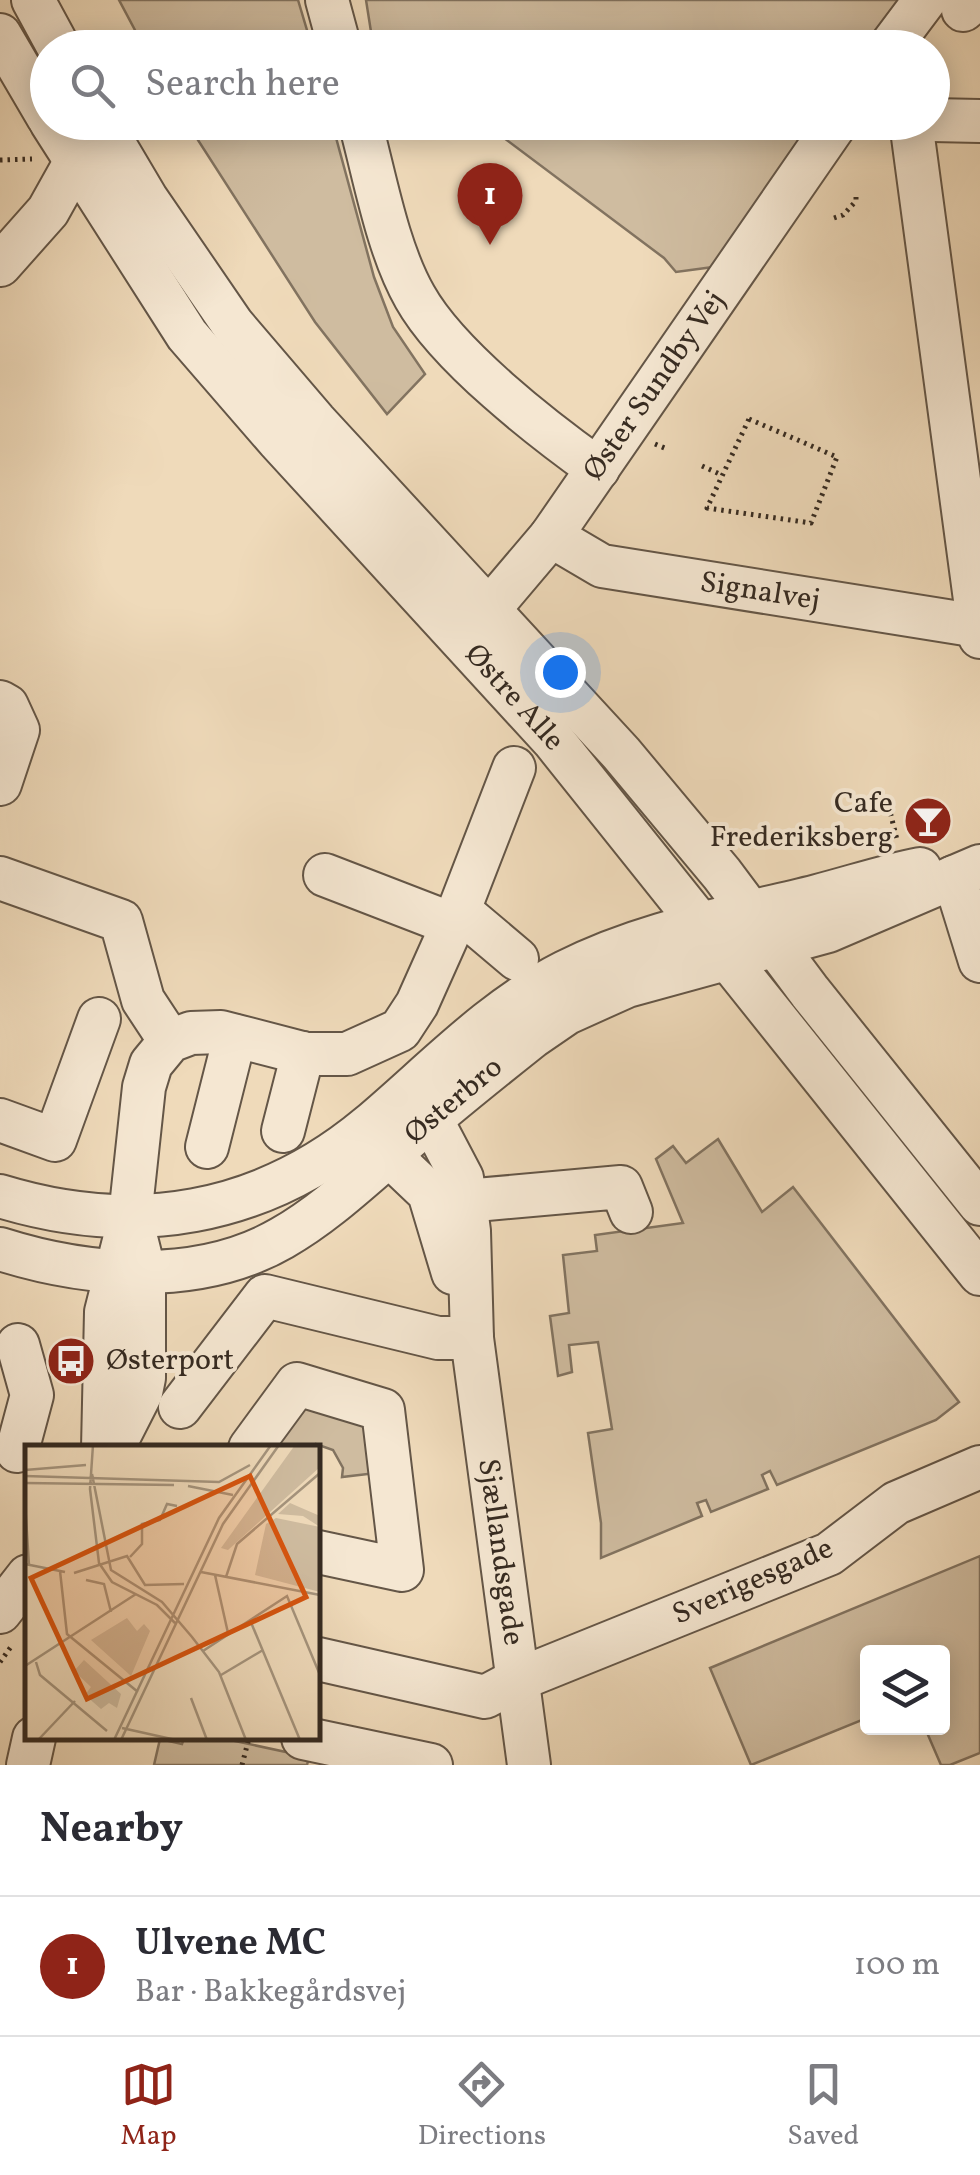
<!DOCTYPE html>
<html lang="en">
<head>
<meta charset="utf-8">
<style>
  body { margin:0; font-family:Vollkorn,serif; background:#f7f7f7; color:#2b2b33 }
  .controls { position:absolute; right:30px; bottom:30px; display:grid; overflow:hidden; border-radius:10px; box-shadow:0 5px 25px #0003 }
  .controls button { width:90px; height:90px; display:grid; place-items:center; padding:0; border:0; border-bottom:2px solid #e1e1e2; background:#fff; color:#2b2b33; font:50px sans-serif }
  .you { position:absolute; left:560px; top:672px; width:35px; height:35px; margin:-25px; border:8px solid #fff; border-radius:50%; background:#1a73e8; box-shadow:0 0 0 15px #1a73e833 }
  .badge { display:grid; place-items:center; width:65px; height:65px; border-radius:50%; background:#8f2418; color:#fff; font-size:32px; font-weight:700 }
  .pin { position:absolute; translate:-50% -82px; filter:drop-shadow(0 2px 5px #0008) }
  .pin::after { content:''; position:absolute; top:52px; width:35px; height:30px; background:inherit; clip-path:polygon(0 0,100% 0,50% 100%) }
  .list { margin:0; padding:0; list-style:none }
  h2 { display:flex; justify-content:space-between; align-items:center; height:130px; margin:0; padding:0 40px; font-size:42px }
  h2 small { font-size:32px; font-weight:400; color:#7c7c81 }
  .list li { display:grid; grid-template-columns:65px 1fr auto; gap:30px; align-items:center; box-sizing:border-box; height:140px; padding:0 40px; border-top:2px solid #e1e1e2 }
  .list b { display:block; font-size:38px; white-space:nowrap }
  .list p { margin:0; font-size:32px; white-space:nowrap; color:#7c7c81 }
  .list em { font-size:32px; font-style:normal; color:#7c7c81 }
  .icon { flex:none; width:55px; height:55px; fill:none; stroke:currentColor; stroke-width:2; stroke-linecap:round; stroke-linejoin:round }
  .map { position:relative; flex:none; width:980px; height:1765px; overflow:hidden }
  .search { position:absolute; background:#fff; box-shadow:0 5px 25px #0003; left:30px; right:30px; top:30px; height:110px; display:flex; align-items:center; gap:25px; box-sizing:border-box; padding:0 35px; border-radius:55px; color:#7c7c81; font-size:38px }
  .sheet { height:270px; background:#fff }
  nav { display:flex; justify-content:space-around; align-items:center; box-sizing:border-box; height:140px; border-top:2px solid #e1e1e2; background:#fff; font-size:28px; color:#7c7c81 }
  nav a { display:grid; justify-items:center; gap:5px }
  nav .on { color:#8f2418 }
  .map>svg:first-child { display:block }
  .green { fill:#cfbca0; stroke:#827360; stroke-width:2.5 }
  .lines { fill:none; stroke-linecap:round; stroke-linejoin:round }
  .minor-casing { stroke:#645647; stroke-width:46 }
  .path { stroke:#352a21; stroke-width:5; stroke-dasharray:2.5 5; stroke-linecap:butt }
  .minor { stroke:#f5e7d2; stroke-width:42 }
  .labels { text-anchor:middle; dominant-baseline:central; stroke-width:8; stroke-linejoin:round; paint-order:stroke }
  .street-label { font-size:30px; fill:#352a21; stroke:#f5e7d2 }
  .poi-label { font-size:30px; fill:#352a21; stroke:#f5e7d2; text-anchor:end }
  .inset-road { fill:none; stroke:#a5947d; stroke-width:2.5 }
  .view { fill:#d6540e; fill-opacity:0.15; stroke:#d6540e; stroke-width:5 }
  .inset-edge { fill:none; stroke:#352a21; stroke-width:5 }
</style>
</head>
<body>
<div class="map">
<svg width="980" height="1765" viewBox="0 0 980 1765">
  <rect width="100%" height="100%" fill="#efdaba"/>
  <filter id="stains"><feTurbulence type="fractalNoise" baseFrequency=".002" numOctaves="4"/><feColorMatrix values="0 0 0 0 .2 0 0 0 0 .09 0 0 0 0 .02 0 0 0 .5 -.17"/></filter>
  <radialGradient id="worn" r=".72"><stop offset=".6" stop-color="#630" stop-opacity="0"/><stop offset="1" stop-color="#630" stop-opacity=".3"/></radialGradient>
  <g class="green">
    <path d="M119,0H298L312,47H144Z"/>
    <path d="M366,0H900L863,48L384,47L372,38Z"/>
    <path d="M187,123H332L374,277L393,327L425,374L387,414L315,322Z"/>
    <path d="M484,123H812L713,267L676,272L664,258Z"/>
    <path d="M718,1139L762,1212L793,1187L959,1402L936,1420L777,1485L770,1471L762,1475L768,1489L711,1512L706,1500L697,1503L702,1516L601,1558V1523L588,1433L612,1429L598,1342L569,1345L572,1372L558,1376L550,1316L569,1313L563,1255L597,1251L595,1235L683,1223L656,1159L673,1146L686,1163Z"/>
    <path d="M305,1405L373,1425L385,1472L342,1477L343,1468L333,1450L316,1444L314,1448L278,1447L274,1445Z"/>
    <path d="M980,1556V1753L950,1765H941L925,1728H942V1652H868L867,1718L751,1765L710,1668Z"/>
    <path d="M184,1738H221L309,1757L307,1765H154L160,1739L182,1744Z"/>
  </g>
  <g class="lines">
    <g class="minor-casing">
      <g id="minor">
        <path d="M33,0L59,48"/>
        <path d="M327,0L340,48"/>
        <path d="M963,10L973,2"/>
        <path d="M0,35L48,117"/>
        <path d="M889,48L925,0"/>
        <path d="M932,120L980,121"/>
        <path d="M51,122L187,335L278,440L553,740L980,1274"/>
        <path d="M101,122L146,198L233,325L315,421L621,753L722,874L810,992L980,1204"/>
        <path d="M360,122C375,177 387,248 415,297C448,356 542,429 598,469"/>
        <path d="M911,122L980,637"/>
        <path d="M0,265L48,211L86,143"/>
        <path d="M551,536L602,566L978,626"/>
        <path d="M473,628L551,536L837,122"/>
        <path d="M0,702L7,706L18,730L0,784"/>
        <path d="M325,875L452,924"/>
        <path d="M954,877L980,961"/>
        <path d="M0,878L121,921L143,1000L170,1041"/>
        <path d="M459,910L517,959"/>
        <path d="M431,1119L462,1178L469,1231L472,1338L529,1765"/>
        <path d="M0,1120L55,1140L99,1019"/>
        <path d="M283,1131L303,1053"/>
        <path d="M207,1147L235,1036"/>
        <path d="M389,1155L429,1193L453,1273"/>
        <path d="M0,1196C134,1237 261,1216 369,1126C432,1073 490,1010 565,972C646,931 730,918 817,896C852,887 885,876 920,869"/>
        <path d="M465,1201L621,1187L631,1212"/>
        <path d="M0,1249C88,1277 199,1286 282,1238C326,1213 364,1176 402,1144C444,1107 488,1072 532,1037L567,1013L627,986L828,931L980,866"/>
        <path d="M180,1407L265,1296L438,1338H472"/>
        <path d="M103,1448L106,1312L130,1217L144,1087L151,1064L170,1041L191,1033L221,1032L306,1054H347L400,1030L417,1004L459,910L514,768"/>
        <path d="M113,1448L141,1393L144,1378V1270L137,1242"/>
        <path d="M250,1448L297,1384L383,1410L402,1570L318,1552"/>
        <path d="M17,1451L32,1395L18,1345"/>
        <path d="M0,1612L28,1576"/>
        <path d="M318,1659L485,1697L517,1680L829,1554L896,1503L980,1467"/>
        <path d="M303,1738L431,1765"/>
        <path d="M28,1765L34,1738"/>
      </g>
    </g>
    <g class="path">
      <path d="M0,160L32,159"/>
      <path d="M834,218L843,215L856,201V193"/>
      <path d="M749,419L837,457L811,523L707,508Z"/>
      <path d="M655,444L667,449"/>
      <path d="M702,466L722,475"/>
      <path d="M887,799L897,840"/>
      <path d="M0,1662L13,1644"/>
      <path d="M242,1765L249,1738"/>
    </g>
    <use href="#minor" class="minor"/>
  </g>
  <defs>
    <g id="bar-disc" transform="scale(2.5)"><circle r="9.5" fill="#8f2418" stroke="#f5e7d2"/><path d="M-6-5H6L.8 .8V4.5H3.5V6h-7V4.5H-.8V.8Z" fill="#fff"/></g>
    <g id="bus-disc" transform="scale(2.5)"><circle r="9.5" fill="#8f2418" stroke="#f5e7d2"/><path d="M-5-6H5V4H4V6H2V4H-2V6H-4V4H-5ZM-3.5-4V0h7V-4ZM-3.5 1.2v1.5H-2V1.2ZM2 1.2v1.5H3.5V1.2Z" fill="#fff"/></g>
  </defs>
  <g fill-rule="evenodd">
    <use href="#bar-disc" x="928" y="821"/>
    <use href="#bus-disc" x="71" y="1361"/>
  </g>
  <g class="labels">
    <g class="street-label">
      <text transform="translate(655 386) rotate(-55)">Øster Sundby Vej</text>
      <text transform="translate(760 592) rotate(9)">Signalvej</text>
      <text transform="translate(514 698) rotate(48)">Østre Alle</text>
      <text transform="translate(454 1101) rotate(-40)">Østerbro</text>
      <text transform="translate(500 1552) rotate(82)">Sjællandsgade</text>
      <text transform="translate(753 1582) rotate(-24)">Sverigesgade</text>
    </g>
    <g class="poi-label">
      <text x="893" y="804">Cafe<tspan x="893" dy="34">Frederiksberg</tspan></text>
      <text x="106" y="1361" text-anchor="start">Østerport</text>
    </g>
  </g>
  <g transform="translate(25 1445)">
    <rect width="295" height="295" fill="#efdaba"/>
    <path d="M270,0H295V22L203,105L196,103ZM265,58L295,71V147L230,130L241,79L251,73L295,82L278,71L253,69ZM102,173L112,186L119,179L125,186L106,231L66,195ZM59,215L96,249L92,263L84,258L76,264L60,250L66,242L49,226Z" fill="#cfbca0"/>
    <path class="inset-road" d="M68,0L65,44L74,118L87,137L132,160L150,178M0,25L61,20M67,29L86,125L137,157L167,192L194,227L221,295M0,31L194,37L225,20M0,38L149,40M163,41L208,50M0,57L4,120M105,112L117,99V79L135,75L142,59L152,61M0,119L40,127M35,126L42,189L113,247M176,127L295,150M49,128L102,111L120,140L159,139M190,130L203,188M201,132L212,99L295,28M61,135L79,139L86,167M225,175L275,295M178,206L262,151L295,230M11,217L15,230L82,286M0,221L111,149M196,230L238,205M166,253L182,295M97,283L151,295M14,294L50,256M89,295L194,73L246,0M96,295L198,79L254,0"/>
    <path class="view" d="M225,31L281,152L62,254L6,133Z"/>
    <rect width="295" height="295" class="inset-edge"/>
  </g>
  <rect width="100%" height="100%" filter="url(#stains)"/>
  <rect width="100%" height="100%" fill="url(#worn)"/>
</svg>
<div class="controls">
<button><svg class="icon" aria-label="layers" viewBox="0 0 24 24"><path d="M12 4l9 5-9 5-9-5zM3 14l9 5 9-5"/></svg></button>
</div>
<div class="you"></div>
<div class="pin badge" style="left:490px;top:245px">1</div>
<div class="search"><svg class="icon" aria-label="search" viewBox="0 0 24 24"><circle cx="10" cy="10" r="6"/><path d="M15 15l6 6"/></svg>Search here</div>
</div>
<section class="sheet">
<h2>Nearby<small></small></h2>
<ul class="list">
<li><span class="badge">1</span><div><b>Ulvene MC</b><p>Bar · Bakkegårdsvej</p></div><em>100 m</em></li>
</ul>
</section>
<nav>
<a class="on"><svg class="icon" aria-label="map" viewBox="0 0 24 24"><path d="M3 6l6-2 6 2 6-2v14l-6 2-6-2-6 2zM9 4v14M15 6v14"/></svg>Map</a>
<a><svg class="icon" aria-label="directions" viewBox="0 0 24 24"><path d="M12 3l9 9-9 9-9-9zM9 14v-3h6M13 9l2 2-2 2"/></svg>Directions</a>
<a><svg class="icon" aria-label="saved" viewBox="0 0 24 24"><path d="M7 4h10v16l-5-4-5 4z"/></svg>Saved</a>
</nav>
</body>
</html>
